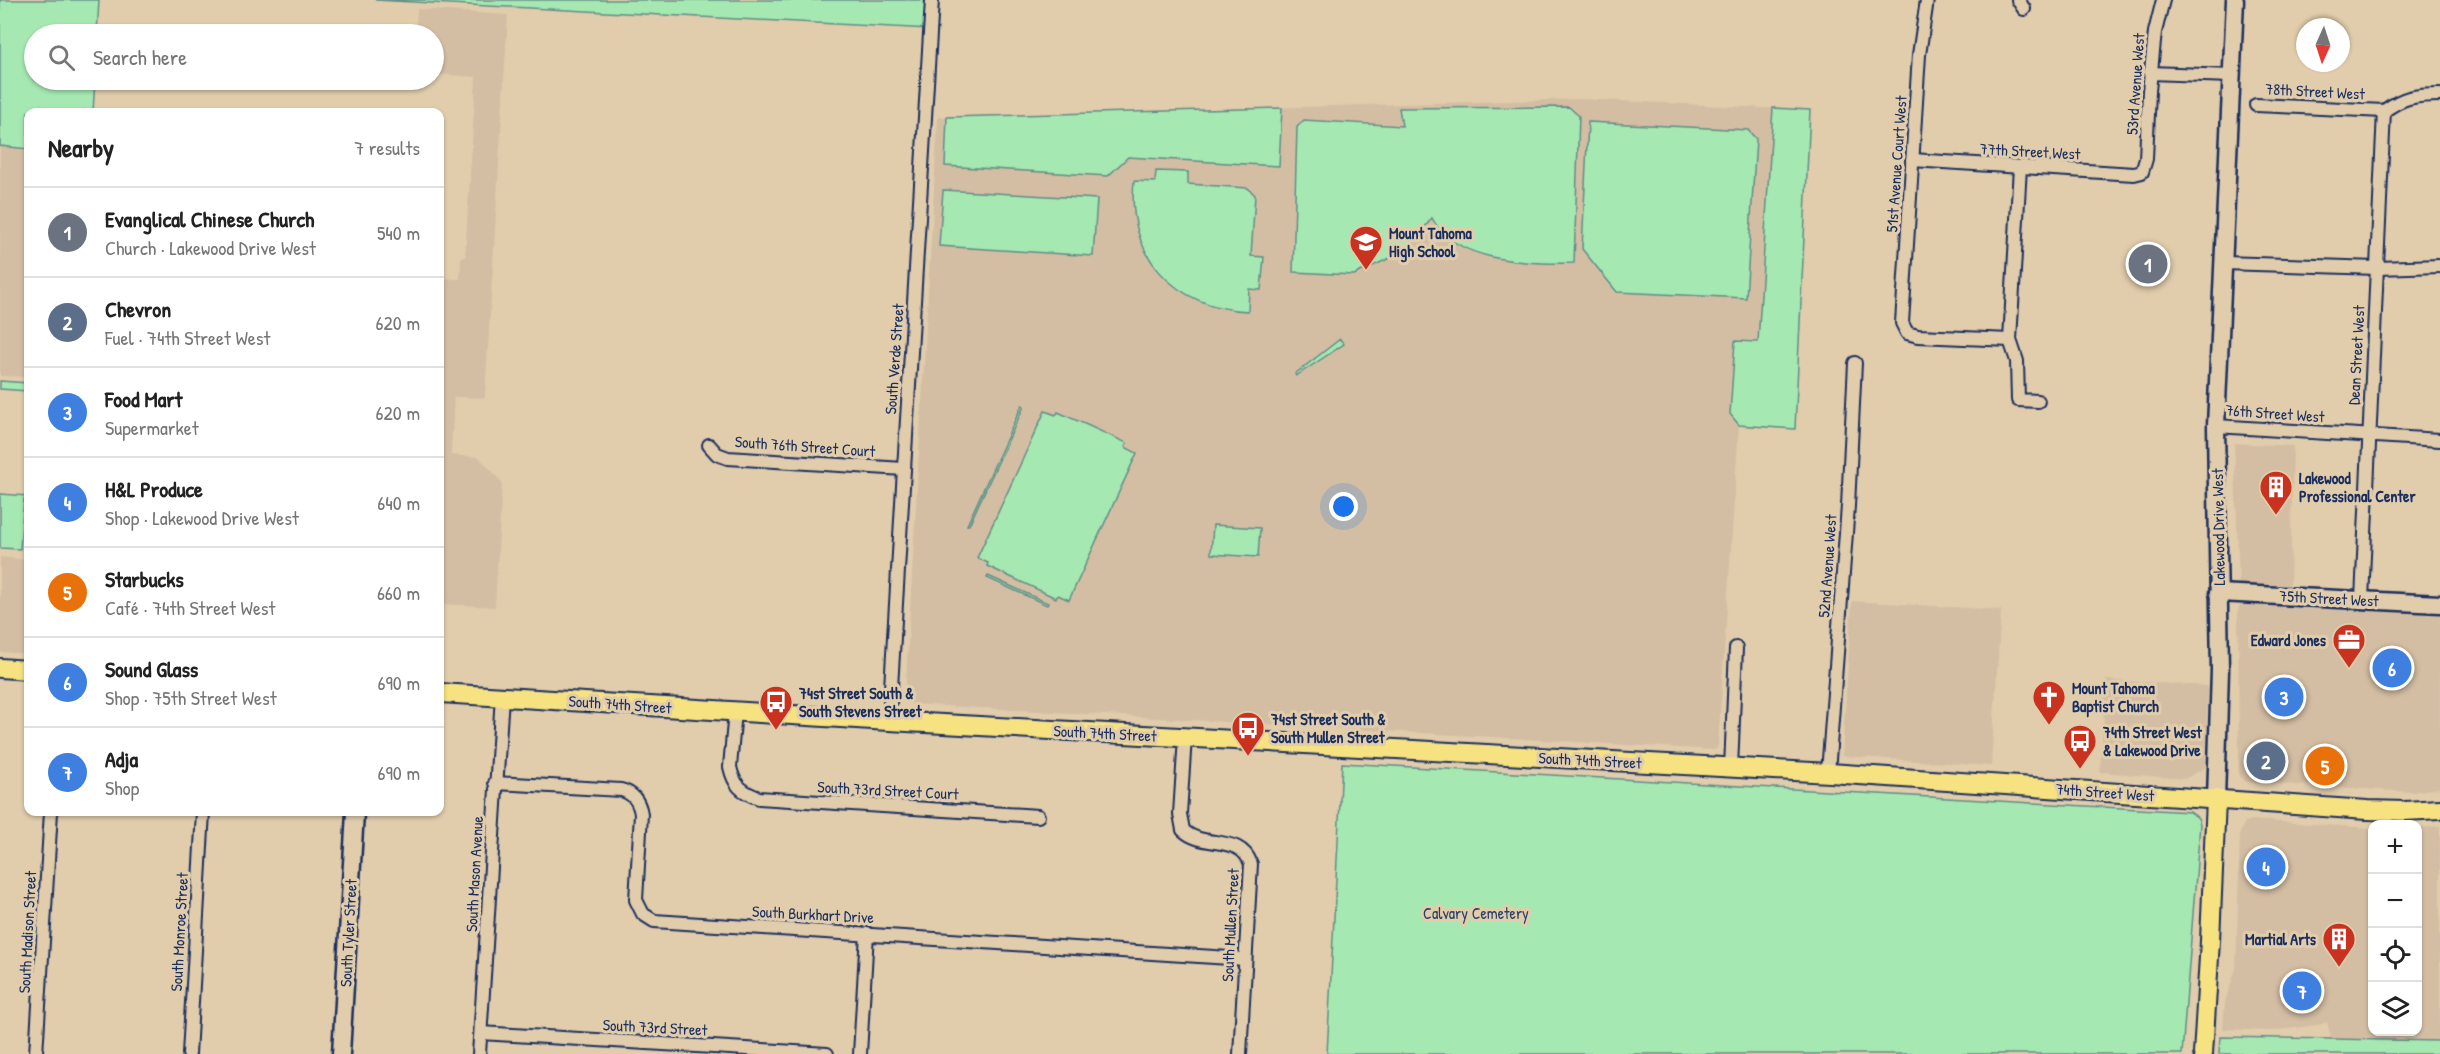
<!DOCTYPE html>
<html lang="en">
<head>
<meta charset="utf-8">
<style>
  body { margin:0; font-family:"Patrick Hand",sans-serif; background:#f2f2f2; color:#222 }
  .controls { position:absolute; right:18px; bottom:18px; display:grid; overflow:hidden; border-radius:12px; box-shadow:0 2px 4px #0004 }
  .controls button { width:54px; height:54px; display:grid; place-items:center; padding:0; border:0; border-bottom:2px solid #e0e0e0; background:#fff; color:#222; font:30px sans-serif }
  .compass { position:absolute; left:2296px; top:18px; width:54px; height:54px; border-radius:50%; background:#fff; box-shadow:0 2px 4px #0004; rotate:183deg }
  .you { position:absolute; left:1344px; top:507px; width:21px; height:21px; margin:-15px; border:4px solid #fff; border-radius:50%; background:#1a73e8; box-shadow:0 0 0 9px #1a73e833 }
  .badge { display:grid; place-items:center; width:39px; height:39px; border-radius:50%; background:#c8321e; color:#fff; font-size:20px; font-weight:700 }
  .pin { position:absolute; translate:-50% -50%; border:3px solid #fff; box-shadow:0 2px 6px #0006 }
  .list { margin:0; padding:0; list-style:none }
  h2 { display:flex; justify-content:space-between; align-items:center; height:78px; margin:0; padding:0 24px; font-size:26px }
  h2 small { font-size:20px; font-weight:400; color:#767676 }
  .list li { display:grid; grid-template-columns:39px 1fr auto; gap:18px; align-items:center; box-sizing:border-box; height:90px; padding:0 24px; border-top:2px solid #e0e0e0 }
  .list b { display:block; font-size:22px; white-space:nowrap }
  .list p { margin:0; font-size:20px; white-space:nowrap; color:#767676 }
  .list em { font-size:20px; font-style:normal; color:#767676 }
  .icon { flex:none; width:33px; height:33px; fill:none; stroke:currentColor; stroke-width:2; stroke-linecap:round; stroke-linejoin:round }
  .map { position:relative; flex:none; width:2440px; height:1054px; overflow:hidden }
  .search { position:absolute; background:#fff; box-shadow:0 2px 4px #0004; left:24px; top:24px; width:420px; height:66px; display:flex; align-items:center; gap:15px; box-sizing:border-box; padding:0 21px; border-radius:33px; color:#767676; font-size:22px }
  .panel { position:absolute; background:#fff; box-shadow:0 2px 4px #0004; left:24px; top:108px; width:420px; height:708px; border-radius:12px }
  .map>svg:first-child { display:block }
  .built { fill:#d4bea3 }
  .green { fill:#a6e8b1; stroke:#608c88; stroke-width:1.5 }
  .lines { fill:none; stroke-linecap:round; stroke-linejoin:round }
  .street-casing { stroke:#1b2f5e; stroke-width:16 }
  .secondary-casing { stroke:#1b2f5e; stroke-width:21 }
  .primary-casing { stroke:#1b2f5e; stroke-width:22 }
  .street { stroke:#e1cdac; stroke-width:12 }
  .secondary { stroke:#e1cdac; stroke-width:16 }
  .primary { stroke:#f7e281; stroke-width:18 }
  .labels { text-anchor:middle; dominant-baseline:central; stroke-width:6; stroke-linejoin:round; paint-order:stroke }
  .street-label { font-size:16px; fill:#1b2f5e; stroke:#e1cdac }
  .poi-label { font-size:16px; font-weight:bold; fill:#1b2f5e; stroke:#e1cdac; text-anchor:start }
  .park-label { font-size:16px; fill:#294266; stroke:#e1cdac }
</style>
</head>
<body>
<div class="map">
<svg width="2440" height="1054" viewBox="0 0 2440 1054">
  <rect width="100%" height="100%" fill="#e1cdac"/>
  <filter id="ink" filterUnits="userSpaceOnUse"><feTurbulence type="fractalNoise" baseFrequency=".0167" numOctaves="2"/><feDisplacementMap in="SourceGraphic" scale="12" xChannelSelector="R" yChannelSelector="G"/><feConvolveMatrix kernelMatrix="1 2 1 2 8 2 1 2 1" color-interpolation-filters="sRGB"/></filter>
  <g filter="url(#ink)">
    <g class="built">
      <path d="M417,9L508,15L485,398L454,397L451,455L479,457L502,482L495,607L440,604V278L460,279L461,257H465L476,77L434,74V34H415Z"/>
      <path d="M1581,99L1810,110L1795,429L1739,426L1718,746L1715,750L912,704L905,698L938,117Z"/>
      <path d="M0,138L28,140V377L0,376Z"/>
      <path d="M2234,443L2293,446L2290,589L2239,586Z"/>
      <path d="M0,557L28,560V654L0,652Z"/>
      <path d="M1852,601L2001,610L1991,766L1842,756Z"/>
      <path d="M2247,603L2440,615V788L2412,792L2246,782L2239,776L2238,610L2240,605Z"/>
      <path d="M2106,680L2208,686L2205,768L2185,779L2100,772Z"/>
      <path d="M2252,820L2372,828V1032H2418V828L2440,826V1041L2331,1039L2327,1022L2319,1025L2271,1031L2223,1029L2225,1002L2236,968L2240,832L2245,822Z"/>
    </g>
    <g class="green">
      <path d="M0,0H99L97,34H34V80H95L93,112H28V149L0,146Z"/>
      <path d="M375,0H932L930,29Z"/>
      <path d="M1569,107L1579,116L1574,263C1530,264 1455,263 1432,218L1407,250L1354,275L1293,272L1297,127L1304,120L1402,126L1399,108Z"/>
      <path d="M1282,108L1279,166L1128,157L1108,176L945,166L947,117Z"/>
      <path d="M1773,108L1810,110L1795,429L1739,425L1730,414L1735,341L1758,342Z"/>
      <path d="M1588,122L1748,130L1756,139L1746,298L1617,292L1582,249Z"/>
      <path d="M1156,171L1188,172V184L1248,188L1255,195L1251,256L1264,257L1261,290L1249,289L1248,311C1174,308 1126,255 1134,181L1155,182Z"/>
      <path d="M943,190L1097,199L1093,256L939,246Z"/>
      <path d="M1340,339L1344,344L1296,376L1295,374Z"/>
      <path d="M0,381L28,383V391L0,389Z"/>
      <path d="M1022,405L1024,406L969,525H967Z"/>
      <path d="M1045,411L1056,415L1058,412L1127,443L1125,447L1137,453L1069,600L1058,595L1056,598L987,566L988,563L977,558Z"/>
      <path d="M0,494L28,496V499H24L20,549L0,548Z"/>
      <path d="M1213,525L1260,528L1258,557L1211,554Z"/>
      <path d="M988,576L1048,603L1047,605L987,578Z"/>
      <path d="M1342,763L2190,812L2198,818L2200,824L2182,1054H1327Z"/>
      <path d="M2220,1037L2440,1041V1054H2219Z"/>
    </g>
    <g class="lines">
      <g class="street-casing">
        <g id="street">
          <path d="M1927,0L1919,55L1902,323L1907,333L1918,336L2010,340"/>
          <path d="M2018,0L2024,9"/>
          <path d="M2150,73L2231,76"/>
          <path d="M2256,105L2384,111C2403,97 2415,95 2440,95"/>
          <path d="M1912,160L2134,174L2142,172L2146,159L2149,91L2155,32L2163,0"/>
          <path d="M2020,167L2010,340L2017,361L2018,400L2038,401"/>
          <path d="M2223,263L2377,268L2440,266"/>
          <path d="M2216,426L2440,440"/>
          <path d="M709,445L717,454L728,458L904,469"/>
          <path d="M2362,600L2384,111"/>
          <path d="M735,711L730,767C734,785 741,792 759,798L1038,816"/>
          <path d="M889,721L932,0"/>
          <path d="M1185,737L1180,814L1183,830C1204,850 1240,833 1251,864L1240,1054"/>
          <path d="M1731,768L1736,648"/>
          <path d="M1828,773L1848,506L1855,363"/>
          <path d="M495,783L621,790C633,793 639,801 641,814L636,900L643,914L654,921L1245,959"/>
          <path d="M481,1033L827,1054"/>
          <path d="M36,1054L51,812"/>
          <path d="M189,1054L203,812"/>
          <path d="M479,1054L502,696"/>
          <path d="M860,1054L867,933"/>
        </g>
      </g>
      <g class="secondary-casing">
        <g id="secondary">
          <path d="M2218,593L2440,604"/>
          <path d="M2216,799L2220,670L2216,426L2235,0"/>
          <path d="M341,1054L355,812"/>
        </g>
      </g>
      <g class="primary-casing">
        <g id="primary">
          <path d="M0,668L28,670"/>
          <path d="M440,693L889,721L1830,773L2367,810L2405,811L2440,809"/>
          <path d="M2203,1054L2210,941L2216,799"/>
        </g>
      </g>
      <use href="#street" class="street"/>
      <use href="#secondary" class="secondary"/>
      <use href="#primary" class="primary"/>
    </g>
  </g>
  <defs>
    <g id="school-pin" transform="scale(1.725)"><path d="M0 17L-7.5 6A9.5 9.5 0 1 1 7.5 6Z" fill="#c8321e" stroke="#e1cdac"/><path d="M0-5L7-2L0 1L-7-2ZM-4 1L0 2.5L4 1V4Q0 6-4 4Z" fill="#fff"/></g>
    <g id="building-pin" transform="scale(1.725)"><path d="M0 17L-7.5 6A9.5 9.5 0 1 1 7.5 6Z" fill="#c8321e" stroke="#e1cdac"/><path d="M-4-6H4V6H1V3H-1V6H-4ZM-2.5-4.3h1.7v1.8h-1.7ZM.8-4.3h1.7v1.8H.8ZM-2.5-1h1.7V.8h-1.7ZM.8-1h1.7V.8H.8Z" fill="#fff"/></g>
    <g id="office-pin" transform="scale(1.725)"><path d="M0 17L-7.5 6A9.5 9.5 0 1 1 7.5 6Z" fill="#c8321e" stroke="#e1cdac"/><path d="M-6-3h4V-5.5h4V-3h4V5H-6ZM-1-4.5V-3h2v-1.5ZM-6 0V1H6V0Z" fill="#fff"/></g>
    <g id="church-pin" transform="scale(1.725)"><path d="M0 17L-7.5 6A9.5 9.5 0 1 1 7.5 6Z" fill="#c8321e" stroke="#e1cdac"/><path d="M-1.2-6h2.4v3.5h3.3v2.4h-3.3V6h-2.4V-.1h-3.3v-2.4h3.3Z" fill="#fff"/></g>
    <g id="bus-pin" transform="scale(1.725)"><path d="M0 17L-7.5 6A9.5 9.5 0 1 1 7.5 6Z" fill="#c8321e" stroke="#e1cdac"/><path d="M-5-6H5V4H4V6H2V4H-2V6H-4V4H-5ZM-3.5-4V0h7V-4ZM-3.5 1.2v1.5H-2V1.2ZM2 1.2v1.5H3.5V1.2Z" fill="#fff"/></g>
  </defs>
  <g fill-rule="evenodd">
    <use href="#school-pin" x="1366" y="242"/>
    <use href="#building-pin" x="2276" y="487"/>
    <use href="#office-pin" x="2349" y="640"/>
    <use href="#church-pin" x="2049" y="697"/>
    <use href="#bus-pin" x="776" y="702"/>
    <use href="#bus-pin" x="1248" y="728"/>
    <use href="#bus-pin" x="2080" y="741"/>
    <use href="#building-pin" x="2339" y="939"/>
  </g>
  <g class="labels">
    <g class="street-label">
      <text transform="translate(2135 84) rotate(-86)">53rd Avenue West</text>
      <text transform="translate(2315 91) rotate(3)">78th Street West</text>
      <text transform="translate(2030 151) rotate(3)">77th Street West</text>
      <text transform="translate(1896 164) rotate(-86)">51st Avenue Court West</text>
      <text transform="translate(2356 355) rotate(-87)">Dean Street West</text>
      <text transform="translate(894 359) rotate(-86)">South Verde Street</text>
      <text transform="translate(2275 413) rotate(4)">76th Street West</text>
      <text transform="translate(805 446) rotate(4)">South 76th Street Court</text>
      <text transform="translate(2218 527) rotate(-91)">Lakewood Drive West</text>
      <text transform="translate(1827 566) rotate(-86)">52nd Avenue West</text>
      <text transform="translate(2329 598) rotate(3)">75th Street West</text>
      <text transform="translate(620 704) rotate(4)">South 74th Street</text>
      <text transform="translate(1105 733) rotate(3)">South 74th Street</text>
      <text transform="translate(1590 760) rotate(3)">South 74th Street</text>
      <text transform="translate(888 790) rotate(3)">South 73rd Street Court</text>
      <text transform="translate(2105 792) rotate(4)">74th Street West</text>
      <text transform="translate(474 874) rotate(-87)">South Mason Avenue</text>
      <text transform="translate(813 914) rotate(3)">South Burkhart Drive</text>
      <text transform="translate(1230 925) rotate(-87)">South Mullen Street</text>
      <text transform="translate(27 932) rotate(-87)">South Madison Street</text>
      <text transform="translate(179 932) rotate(-87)">South Monroe Street</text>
      <text transform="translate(348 933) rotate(-87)">South Tyler Street</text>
      <text transform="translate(655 1027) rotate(3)">South 73rd Street</text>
    </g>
    <g class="poi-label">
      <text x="1389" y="233">Mount Tahoma<tspan x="1389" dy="18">High School</tspan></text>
      <text x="2299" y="478">Lakewood<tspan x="2299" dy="18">Professional Center</tspan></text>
      <text x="2326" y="640" text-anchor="end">Edward Jones</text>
      <text x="2072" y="688">Mount Tahoma<tspan x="2072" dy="18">Baptist Church</tspan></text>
      <text x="799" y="693">74st Street South &amp;<tspan x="799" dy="18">South Stevens Street</tspan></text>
      <text x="1271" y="719">74st Street South &amp;<tspan x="1271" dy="18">South Mullen Street</tspan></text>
      <text x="2103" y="732">74th Street West<tspan x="2103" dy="18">&amp; Lakewood Drive</tspan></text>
      <text x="2316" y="939" text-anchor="end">Martial Arts</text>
    </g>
    <g class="park-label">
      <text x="1476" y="913">Calvary Cemetery</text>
    </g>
  </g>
</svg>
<div class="controls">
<button>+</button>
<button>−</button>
<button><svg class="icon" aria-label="locate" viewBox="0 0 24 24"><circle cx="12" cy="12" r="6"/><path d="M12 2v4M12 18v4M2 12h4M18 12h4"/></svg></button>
<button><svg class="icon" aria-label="layers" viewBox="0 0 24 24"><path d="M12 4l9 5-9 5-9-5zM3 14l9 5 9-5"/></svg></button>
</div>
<svg class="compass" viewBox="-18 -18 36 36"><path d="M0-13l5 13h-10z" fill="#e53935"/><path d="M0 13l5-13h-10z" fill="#767676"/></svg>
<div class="you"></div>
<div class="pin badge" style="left:2148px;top:264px;background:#6b7280">1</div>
<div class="pin badge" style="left:2266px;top:761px;background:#5c6f8a">2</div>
<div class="pin badge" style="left:2284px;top:697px;background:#3f7fe0">3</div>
<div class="pin badge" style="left:2266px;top:867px;background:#3f7fe0">4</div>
<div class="pin badge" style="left:2325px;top:766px;background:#e8710a">5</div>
<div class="pin badge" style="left:2392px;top:668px;background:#3f7fe0">6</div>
<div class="pin badge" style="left:2302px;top:991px;background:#3f7fe0">7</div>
<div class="search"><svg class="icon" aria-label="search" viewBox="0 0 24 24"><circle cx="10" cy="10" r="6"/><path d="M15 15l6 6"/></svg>Search here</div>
<section class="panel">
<h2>Nearby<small>7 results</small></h2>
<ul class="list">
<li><span class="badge" style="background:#6b7280">1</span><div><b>Evanglical Chinese Church</b><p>Church · Lakewood Drive West</p></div><em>540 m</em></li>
<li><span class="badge" style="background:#5c6f8a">2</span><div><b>Chevron</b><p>Fuel · 74th Street West</p></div><em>620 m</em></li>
<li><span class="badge" style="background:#3f7fe0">3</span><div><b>Food Mart</b><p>Supermarket</p></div><em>620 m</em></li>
<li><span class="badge" style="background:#3f7fe0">4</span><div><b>H&amp;L Produce</b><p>Shop · Lakewood Drive West</p></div><em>640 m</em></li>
<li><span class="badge" style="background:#e8710a">5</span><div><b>Starbucks</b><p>Café · 74th Street West</p></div><em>660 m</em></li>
<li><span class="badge" style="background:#3f7fe0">6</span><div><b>Sound Glass</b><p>Shop · 75th Street West</p></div><em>690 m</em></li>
<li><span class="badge" style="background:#3f7fe0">7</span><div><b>Adja</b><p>Shop</p></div><em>690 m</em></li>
</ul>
</section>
</div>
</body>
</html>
